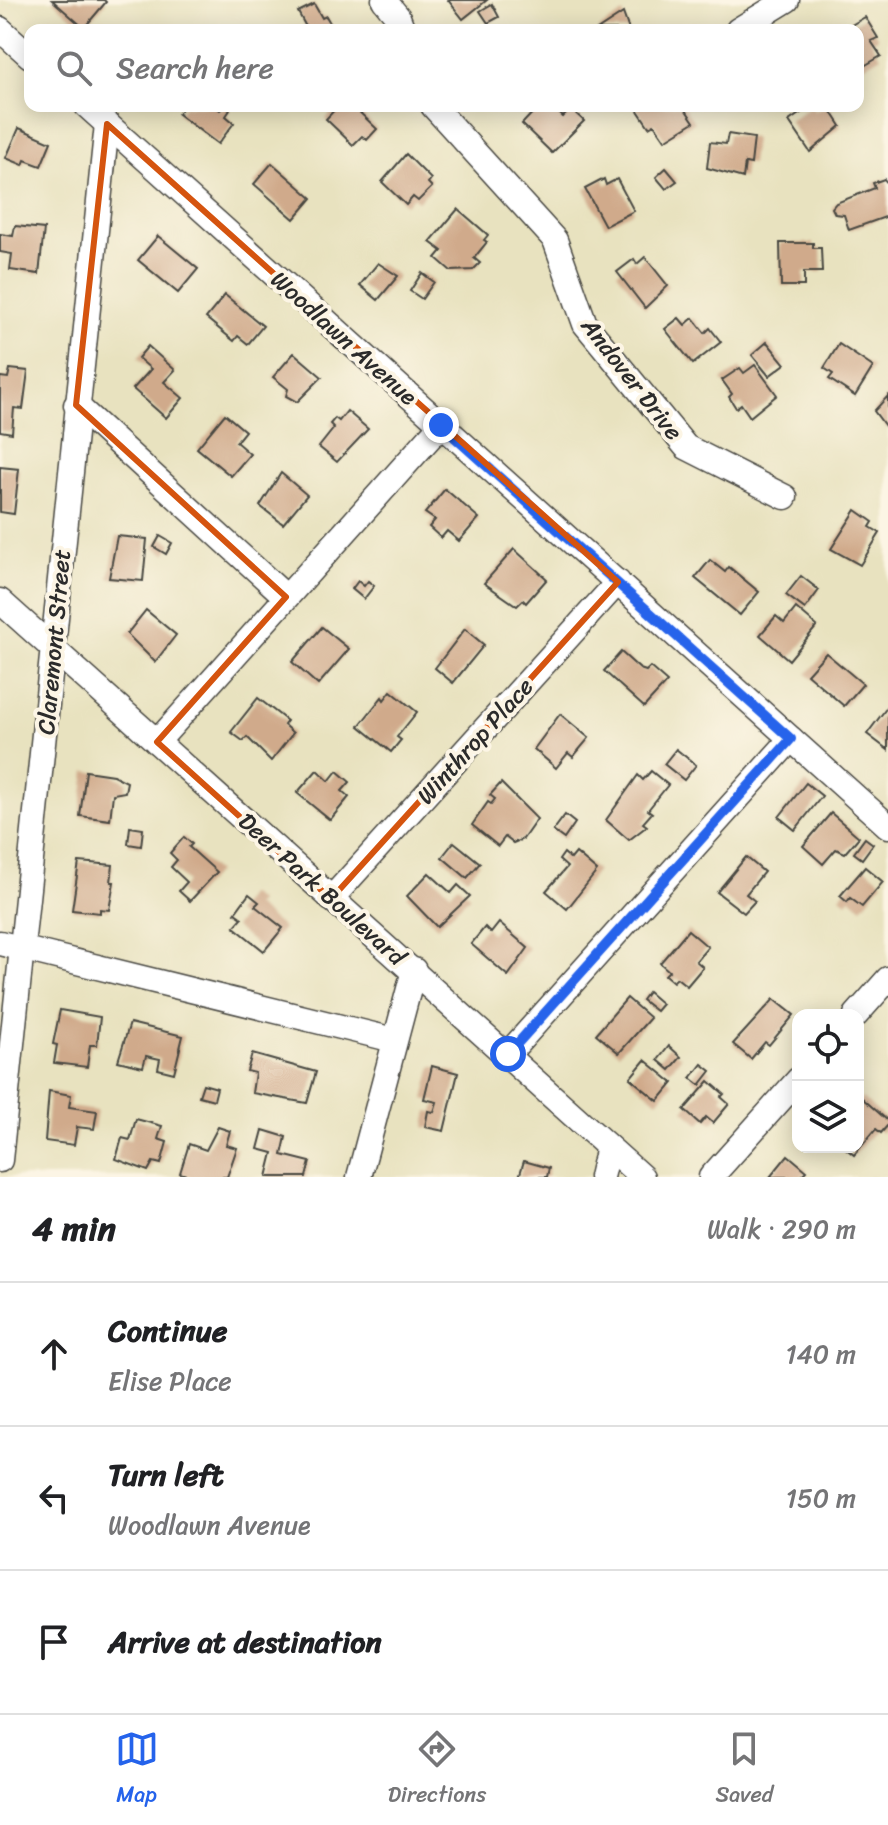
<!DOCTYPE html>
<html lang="en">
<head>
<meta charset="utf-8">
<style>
  body { margin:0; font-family:Sriracha,sans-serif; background:#f2f2f2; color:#202124 }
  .controls { position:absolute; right:24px; bottom:24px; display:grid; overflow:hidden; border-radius:16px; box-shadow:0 4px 20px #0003 }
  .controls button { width:72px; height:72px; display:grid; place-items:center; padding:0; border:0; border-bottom:2px solid #e0e0e0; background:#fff; color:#202124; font:40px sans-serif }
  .stop { position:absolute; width:24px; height:24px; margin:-18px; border:6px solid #2563eb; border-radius:50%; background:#fff }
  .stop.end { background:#2563eb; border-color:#fff; box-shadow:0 2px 8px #0008 }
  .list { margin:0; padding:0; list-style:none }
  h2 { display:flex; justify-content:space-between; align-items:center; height:104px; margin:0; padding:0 32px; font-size:34px }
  h2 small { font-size:26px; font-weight:400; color:#757577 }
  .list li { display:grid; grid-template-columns:52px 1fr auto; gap:24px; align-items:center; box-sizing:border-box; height:144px; padding:0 32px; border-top:2px solid #e0e0e0 }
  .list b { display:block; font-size:30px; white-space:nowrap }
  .list p { margin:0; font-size:26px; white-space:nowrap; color:#757577 }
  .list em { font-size:26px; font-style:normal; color:#757577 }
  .icon { flex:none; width:44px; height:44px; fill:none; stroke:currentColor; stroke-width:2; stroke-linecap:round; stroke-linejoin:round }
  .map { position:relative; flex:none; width:888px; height:1177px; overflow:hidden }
  .search { position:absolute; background:#fff; box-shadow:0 4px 20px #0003; left:24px; right:24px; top:24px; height:88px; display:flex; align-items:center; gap:20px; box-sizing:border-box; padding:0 28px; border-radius:16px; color:#757577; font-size:30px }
  .sheet { height:536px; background:#fff }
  nav { display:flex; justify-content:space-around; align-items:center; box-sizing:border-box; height:112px; border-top:2px solid #e0e0e0; background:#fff; font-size:22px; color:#757577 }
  nav a { display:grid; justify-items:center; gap:4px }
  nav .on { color:#2563eb }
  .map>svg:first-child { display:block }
  .building { fill:#d0aa8b }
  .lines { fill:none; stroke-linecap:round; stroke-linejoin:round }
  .street-casing { stroke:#474641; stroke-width:27 }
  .street { stroke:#fff; stroke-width:24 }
  .route { stroke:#2563eb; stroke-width:10 }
  .marked { fill:none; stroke:#d5540f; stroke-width:6; stroke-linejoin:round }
  .labels { text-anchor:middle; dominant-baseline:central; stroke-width:8; stroke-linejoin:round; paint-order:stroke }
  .street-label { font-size:24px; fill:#2b2b2b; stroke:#fcf5e5 }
</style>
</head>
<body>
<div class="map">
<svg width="888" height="1177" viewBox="0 0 888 1177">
  <rect width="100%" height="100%" fill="#fcf5e5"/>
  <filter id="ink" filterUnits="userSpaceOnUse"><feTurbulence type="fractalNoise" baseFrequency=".0125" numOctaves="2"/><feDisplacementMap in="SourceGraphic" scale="16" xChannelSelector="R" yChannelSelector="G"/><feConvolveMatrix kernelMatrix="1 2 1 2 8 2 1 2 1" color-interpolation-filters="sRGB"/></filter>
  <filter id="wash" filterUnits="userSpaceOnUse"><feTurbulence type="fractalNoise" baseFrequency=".006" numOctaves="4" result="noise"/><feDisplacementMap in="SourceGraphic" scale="32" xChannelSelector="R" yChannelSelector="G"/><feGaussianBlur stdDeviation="1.8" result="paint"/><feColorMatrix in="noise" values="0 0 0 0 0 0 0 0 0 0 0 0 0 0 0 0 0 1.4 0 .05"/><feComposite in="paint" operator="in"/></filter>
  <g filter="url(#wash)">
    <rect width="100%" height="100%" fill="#e8e2bf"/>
    <g id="blocks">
      <g class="building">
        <path d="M52,0H104L106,2L84,28Z"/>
        <path d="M448,0H487L463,19Z"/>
        <path d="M314,4L322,18L326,16L334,30H301L306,27L298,12Z"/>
        <path d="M492,4L499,17L488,23L480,11Z"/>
        <path d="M623,13L629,30H597Z"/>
        <path d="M865,17L878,38L871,41L881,56L864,66L861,61L858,63V30H843Z"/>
        <path d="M184,106H215L220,110L225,106L230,110L226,116L234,123L218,144L178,114Z"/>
        <path d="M338,106H353L377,129L367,140L362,136L353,145L326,119Z"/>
        <path d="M539,106H552L563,117L571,109L584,121L552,153L522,124Z"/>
        <path d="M635,106H683L694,122L665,140L654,124L649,127Z"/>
        <path d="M811,106L814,111L828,106L841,126L810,152L789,121Z"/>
        <path d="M19,128L51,142L41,166L25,160L23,165L6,158Z"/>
        <path d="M728,134L754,138L751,164L745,163L743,178L707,168L710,142L726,144Z"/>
        <path d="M406,154L431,179L428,183L432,187L418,201L413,197L406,205L382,182Z"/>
        <path d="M272,163L312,198L294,219L254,184Z"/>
        <path d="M666,168L677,181L666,189L656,177Z"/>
        <path d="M604,179L606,185L617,179L634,211L605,226L585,189Z"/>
        <path d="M884,179L888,184V216L849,230L844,215L835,214L832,208L836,203L875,188L873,183Z"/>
        <path d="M458,209L488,235L484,240L487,242L474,258L480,263L473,270L451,271L436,258L442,251L430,242Z"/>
        <path d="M15,226L44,229L39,274L10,270L12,254L0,252V234L13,236Z"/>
        <path d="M158,236L198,269L178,293L138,260Z"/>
        <path d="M780,243H813V248H821L822,272H804V286H781Z"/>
        <path d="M645,257L668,286L645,308L617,272L634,259L637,264Z"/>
        <path d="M378,263L398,276L378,300L360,285Z"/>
        <path d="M422,273L434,282L422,299L410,291Z"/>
        <path d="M225,295L263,326L248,344L238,336L234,341L206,318Z"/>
        <path d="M679,318L685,325L693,318L705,333L710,328L721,342L693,364L665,329Z"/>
        <path d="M767,342L785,364L769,376L752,355Z"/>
        <path d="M839,344L873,367L855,396L829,379L833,374L824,368Z"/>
        <path d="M148,346L175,370L164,382L183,398L166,418L133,389L151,369L138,358Z"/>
        <path d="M294,353L322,377L297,402L286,396L288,389L273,377Z"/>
        <path d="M755,365L777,395L750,417L741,404L736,408L729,397L732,394L722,380L740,368L744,373Z"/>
        <path d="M10,369L28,371L23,409L14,408L12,433L0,431V377L8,378Z"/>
        <path d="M888,396V430L874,411Z"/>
        <path d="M347,411L368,429L337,462L319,447L334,428L330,424L335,418L339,421Z"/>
        <path d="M225,414L245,431L236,442L250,454L231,476L197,448Z"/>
        <path d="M0,467L19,469L14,514L0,512Z"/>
        <path d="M281,473L307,495L283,524L260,506Z"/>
        <path d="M445,489L479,518L459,541L447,531L441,538L429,527L435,520L425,513Z"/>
        <path d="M856,510L873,522L870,527L880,533L860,565L831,549Z"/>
        <path d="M117,536L147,539L143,581L109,578Z"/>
        <path d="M160,536L172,543L166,554L154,547Z"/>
        <path d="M514,549L547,579L526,603L523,600L517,606L484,583Z"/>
        <path d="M710,560L725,572L729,567L759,592L740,615L695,578Z"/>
        <path d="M801,576L819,590L805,609L786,595Z"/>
        <path d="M358,581L364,586L368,581L374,586L364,599L352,589Z"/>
        <path d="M796,608L817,626L789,660L760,635L776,616L784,623Z"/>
        <path d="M146,610L176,635L155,662L127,634Z"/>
        <path d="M322,627L349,649L318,685L292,662Z"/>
        <path d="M465,629L484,645L453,683L435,668Z"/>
        <path d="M621,652L640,669L646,671L650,667L667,682L644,707L604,671Z"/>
        <path d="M826,653L863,684L844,706L807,674Z"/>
        <path d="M391,691L417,712L397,737L401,740L391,752L359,726L382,697L384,700Z"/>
        <path d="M258,698L287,721L284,725L293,733L271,761L247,737L243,741L231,732Z"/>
        <path d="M888,706V750L867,734Z"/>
        <path d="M560,714L589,738L573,757L568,753L556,768L534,749Z"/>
        <path d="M676,749L696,765L684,780L664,764Z"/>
        <path d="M317,770L329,781L337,771L350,782L342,791L349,797L330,820L297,793Z"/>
        <path d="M86,771L113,775L127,782L125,792L113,794L110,820L80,816Z"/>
        <path d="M651,771L668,785L648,810L652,813L643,823L647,826L629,840L606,820L638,775L643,780Z"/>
        <path d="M501,783L537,819L523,839L513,843L505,837L498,846L472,825L488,802L491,804L495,799L490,795Z"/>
        <path d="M806,783L822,796L795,830L779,817Z"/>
        <path d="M831,813L859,837L845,853L836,849L823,864L803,846Z"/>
        <path d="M565,815L575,823L564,839L553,831Z"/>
        <path d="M130,827L143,829L141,846L128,844Z"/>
        <path d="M184,837L192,844L189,847L217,872L190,901L179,891L187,882L171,867L177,860L170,853Z"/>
        <path d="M865,838L873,844L862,859L854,853Z"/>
        <path d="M454,842L480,863L467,878L442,857Z"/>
        <path d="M564,853L571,859L576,853L597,871L567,909L546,891L567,867L559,860Z"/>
        <path d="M746,857L764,872L746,894L755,901L744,913L717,892Z"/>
        <path d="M79,862L113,865L111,882H114L109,910L100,909V913L72,910Z"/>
        <path d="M865,867L883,882L862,907L850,898L847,902L840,896Z"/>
        <path d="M429,873L451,893L458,885L470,896L437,927L407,896Z"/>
        <path d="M249,894L259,902L255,906L283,928L264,951L234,927L242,918L235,913Z"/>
        <path d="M499,923L528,948L508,976L471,944L485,927L491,933Z"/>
        <path d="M688,930L708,947L696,961L703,967L687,986L677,978L673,982L665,975L669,971L660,963Z"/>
        <path d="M648,992L662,1004L656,1011L642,1000Z"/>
        <path d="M627,998L650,1018L619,1053L596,1034Z"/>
        <path d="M774,999L794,1015L769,1045L765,1042L751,1059L733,1044Z"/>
        <path d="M60,1010L100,1017L97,1045H90L87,1067L54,1063L57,1045L53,1044Z"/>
        <path d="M130,1023L183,1036L174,1073L158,1069L160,1059L146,1056L143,1067L118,1061Z"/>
        <path d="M669,1046L681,1057L670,1070L658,1060Z"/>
        <path d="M252,1054L316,1072L307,1103L252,1093L255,1073L247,1071Z"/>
        <path d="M645,1060L673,1083L658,1101L630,1078Z"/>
        <path d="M702,1064L711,1071L700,1085L691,1078Z"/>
        <path d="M432,1066L458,1073L444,1131L425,1127L428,1111L434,1112L437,1102L424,1099Z"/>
        <path d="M709,1081L724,1094L721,1097L729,1104L713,1123L706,1117L700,1124L684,1110Z"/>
        <path d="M203,1084L217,1088L214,1100L199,1096Z"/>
        <path d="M49,1091L71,1095L69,1107L97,1111L94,1129L77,1127L74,1145L45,1141Z"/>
        <path d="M862,1098L888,1121V1125L881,1133L876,1129L854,1155L844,1147H858V1103Z"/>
        <path d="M136,1119L162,1126L158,1139L167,1142L161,1164L153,1162L148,1171L116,1159L122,1138L130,1140Z"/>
        <path d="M218,1127L230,1131L226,1145L237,1148L227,1177H192L180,1173L189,1144L206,1150Z"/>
        <path d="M263,1130L286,1137L282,1155L310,1162L306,1177H267L273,1153L258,1149Z"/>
        <path d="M788,1155L807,1171L801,1177H770Z"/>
        <path d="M524,1161L549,1168L547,1177H519Z"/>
      </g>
    </g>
  </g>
  <g filter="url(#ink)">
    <use href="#blocks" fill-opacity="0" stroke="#474641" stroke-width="2"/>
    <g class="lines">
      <g class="street-casing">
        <g id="street">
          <path d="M384,0L398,17L403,30"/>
          <path d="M0,29L30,56"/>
          <path d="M738,30L787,0"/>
          <path d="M87,106L888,826"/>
          <path d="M433,106L555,240L585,324L686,447L785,497"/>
          <path d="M76,405L286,597"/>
          <path d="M0,601L642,1177"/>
          <path d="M157,742L441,425"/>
          <path d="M331,899L618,582"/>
          <path d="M0,943L394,1040"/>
          <path d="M856,1015L888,979"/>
          <path d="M508,1054L791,739"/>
          <path d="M0,1160L107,124"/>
          <path d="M359,1177L414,970"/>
          <path d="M601,1177L608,1147"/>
          <path d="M711,1177L798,1080"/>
        </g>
      </g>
      <use href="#street" class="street"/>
    </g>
  </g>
  <g class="lines" filter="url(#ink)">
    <path class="route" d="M441,425L791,739L508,1054"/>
  </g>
  <path class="marked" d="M107,124L618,582L331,899L157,742L286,597L76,405Z"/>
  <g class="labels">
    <g class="street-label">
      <text transform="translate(344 338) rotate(42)">Woodlawn Avenue</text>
      <text transform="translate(632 379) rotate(52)">Andover Drive</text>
      <text transform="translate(54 642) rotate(-85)">Claremont Street</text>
      <text transform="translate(475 741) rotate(-48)">Winthrop Place</text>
      <text transform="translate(322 889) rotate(42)">Deer Park Boulevard</text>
    </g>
  </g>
</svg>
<div class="controls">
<button><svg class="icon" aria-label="locate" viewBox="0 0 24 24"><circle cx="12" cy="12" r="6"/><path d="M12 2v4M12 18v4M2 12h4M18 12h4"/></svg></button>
<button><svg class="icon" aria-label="layers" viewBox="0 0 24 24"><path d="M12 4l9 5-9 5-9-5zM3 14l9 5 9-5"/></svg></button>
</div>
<div class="stop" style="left:508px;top:1054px"></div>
<div class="stop end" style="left:441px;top:425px"></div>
<div class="search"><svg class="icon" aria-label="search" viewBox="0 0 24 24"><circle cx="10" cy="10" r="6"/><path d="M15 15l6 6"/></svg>Search here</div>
</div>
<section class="sheet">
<h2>4 min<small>Walk · 290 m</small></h2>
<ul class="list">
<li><svg class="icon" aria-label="ahead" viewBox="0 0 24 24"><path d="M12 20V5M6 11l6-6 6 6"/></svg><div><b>Continue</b><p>Elise Place</p></div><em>140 m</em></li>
<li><svg class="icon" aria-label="left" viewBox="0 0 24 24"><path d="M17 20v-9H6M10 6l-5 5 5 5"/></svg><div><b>Turn left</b><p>Woodlawn Avenue</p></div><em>150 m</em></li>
<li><svg class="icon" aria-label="arrive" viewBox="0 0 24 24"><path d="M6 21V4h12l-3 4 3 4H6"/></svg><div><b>Arrive at destination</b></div></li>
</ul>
</section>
<nav>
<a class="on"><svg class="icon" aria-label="map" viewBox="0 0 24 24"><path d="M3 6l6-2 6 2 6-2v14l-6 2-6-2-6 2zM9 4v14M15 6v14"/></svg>Map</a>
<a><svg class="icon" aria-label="directions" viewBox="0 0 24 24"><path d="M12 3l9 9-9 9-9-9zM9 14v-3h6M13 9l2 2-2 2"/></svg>Directions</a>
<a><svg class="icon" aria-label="saved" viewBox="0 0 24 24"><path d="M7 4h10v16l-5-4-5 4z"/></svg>Saved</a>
</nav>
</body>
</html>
